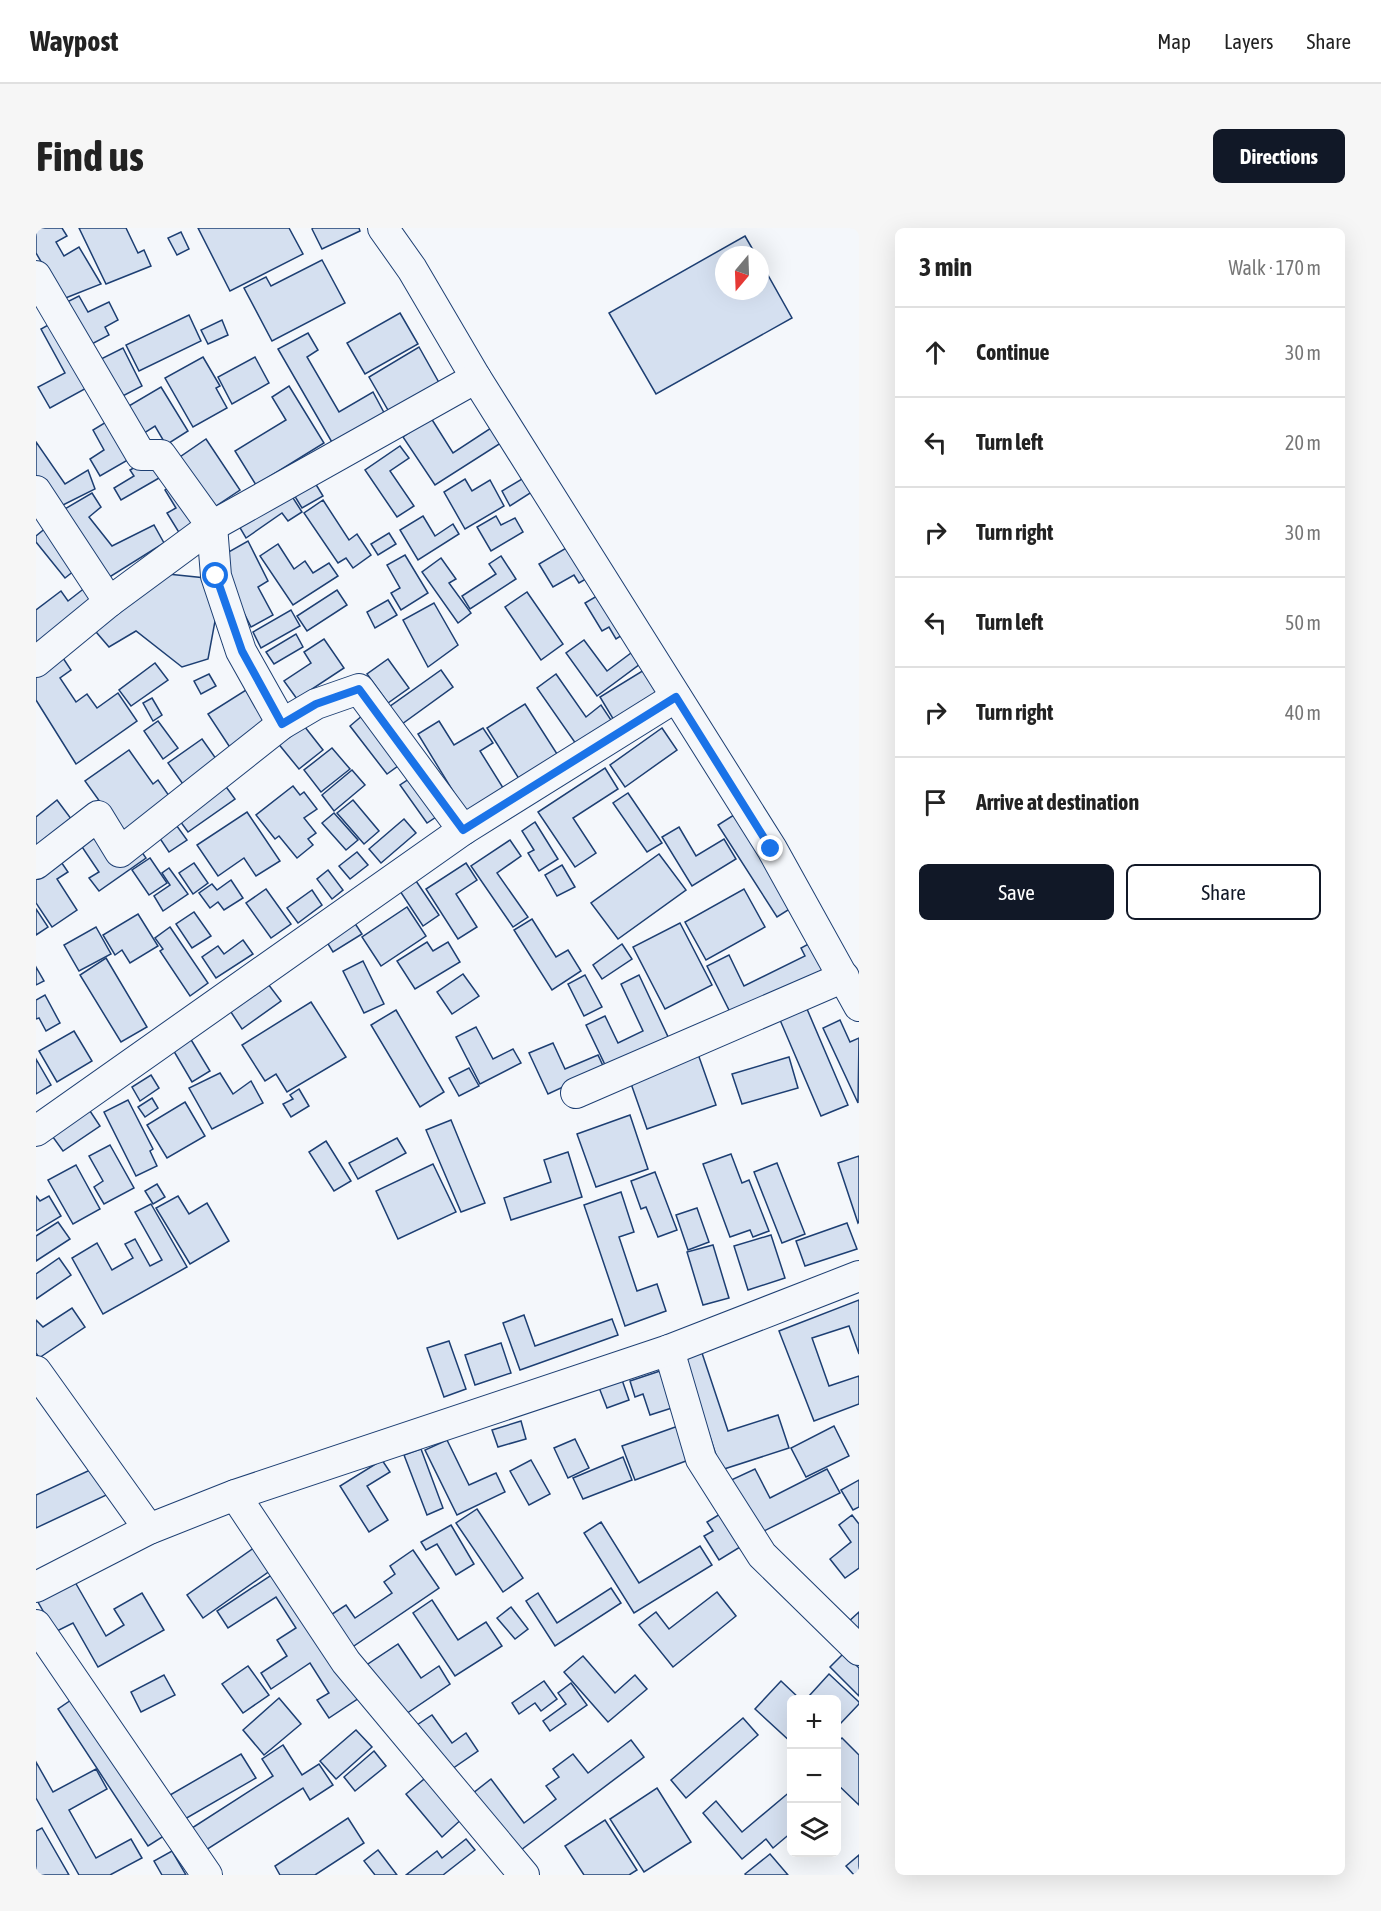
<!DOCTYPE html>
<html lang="en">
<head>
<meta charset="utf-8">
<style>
  body { margin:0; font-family:"Asap Condensed",sans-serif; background:#f6f6f6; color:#222 }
  .controls { position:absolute; right:18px; bottom:18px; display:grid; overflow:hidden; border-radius:9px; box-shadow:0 6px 24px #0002 }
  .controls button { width:54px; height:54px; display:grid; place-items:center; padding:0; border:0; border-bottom:2px solid #e0e0e0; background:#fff; color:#222; font:30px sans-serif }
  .compass { position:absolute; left:679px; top:18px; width:54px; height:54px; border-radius:50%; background:#fff; box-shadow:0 6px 24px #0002; rotate:199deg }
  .stop { position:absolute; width:18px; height:18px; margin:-14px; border:4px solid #1a73e8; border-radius:50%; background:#fff }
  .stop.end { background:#1a73e8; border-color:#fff; box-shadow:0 2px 6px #0008 }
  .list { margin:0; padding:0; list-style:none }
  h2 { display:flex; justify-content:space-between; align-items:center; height:78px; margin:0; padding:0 24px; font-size:26px }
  h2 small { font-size:20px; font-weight:400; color:#767676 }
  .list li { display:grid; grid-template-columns:39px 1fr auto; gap:18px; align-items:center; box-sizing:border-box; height:90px; padding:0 24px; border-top:2px solid #e0e0e0 }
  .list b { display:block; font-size:22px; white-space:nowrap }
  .list em { font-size:20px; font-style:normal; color:#767676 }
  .actions { display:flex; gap:12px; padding:18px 24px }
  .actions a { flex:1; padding:14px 0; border:2px solid #111827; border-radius:9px; text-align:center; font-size:21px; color:#111827 }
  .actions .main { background:#111827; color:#fff }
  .icon { flex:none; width:33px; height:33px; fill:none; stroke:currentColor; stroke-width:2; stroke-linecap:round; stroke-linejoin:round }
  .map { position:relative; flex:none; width:823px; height:1647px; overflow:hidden; border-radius:9px }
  header { display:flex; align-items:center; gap:36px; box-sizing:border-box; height:84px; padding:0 30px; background:#fff; border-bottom:2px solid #e0e0e0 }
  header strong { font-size:28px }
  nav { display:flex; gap:33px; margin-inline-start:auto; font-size:21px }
  .intro { display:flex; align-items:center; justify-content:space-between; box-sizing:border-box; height:144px; padding:0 36px }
  h1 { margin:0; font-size:42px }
  .button { padding:15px 27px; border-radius:9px; background:#111827; color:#fff; font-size:21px; font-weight:700 }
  main { display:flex; gap:36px; padding:0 36px }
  aside { flex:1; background:#fff; border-radius:9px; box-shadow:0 6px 24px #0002 }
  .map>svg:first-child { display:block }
  .building { fill:#d5e0f0; stroke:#1d3f73; stroke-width:1.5 }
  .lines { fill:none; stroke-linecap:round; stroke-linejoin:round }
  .street-casing { stroke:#1d3f73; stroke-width:32 }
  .street { stroke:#f4f7fb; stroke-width:30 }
  .route { stroke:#1a73e8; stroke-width:8 }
</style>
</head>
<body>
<header>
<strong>Waypost</strong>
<nav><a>Map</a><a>Layers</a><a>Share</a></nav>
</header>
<div class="intro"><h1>Find us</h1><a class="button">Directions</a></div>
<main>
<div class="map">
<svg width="823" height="1647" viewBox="0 0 823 1647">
  <rect width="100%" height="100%" fill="#f4f7fb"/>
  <g class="building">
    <path d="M0,0H26L31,8L20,14L28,28L43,19L65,56L27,71L0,25Z"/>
    <path d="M43,0H90L102,25L108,22L115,38L70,56Z"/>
    <path d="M162,0H253L267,26L194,63Z"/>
    <path d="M277,0H323L324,3L286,21L276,1Z"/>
    <path d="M145,4L153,21L141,27L132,10Z"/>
    <path d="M709,8L720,27H688V63H724V33L756,90L620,166L573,85Z"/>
    <path d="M286,32L309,75L236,113L208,60L230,49L235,58Z"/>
    <path d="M43,68L52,84L73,74L82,92L69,99L73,107L52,118L29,75Z"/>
    <path d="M364,85L382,116L329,146L311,115Z"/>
    <path d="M153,87L165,113L103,143L90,117Z"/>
    <path d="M21,92L56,157L14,180L2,159L29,145L5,101Z"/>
    <path d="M186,92L192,107L172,116L165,102Z"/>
    <path d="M272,105L282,122L271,129L303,184L337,164L353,194L301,223L242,121Z"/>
    <path d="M383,119L406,160L356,189L333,149Z"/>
    <path d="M87,120L106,158L81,171L61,133Z"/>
    <path d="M167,129L184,158L180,160L191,180L157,199L129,150Z"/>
    <path d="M219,129L233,155L196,176L182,149Z"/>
    <path d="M253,158L288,215L220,257L199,223L250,192L236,169Z"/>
    <path d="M125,159L152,203L130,217L119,198L102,209L86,182Z"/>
    <path d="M395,190L417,225L458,198L468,213L399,257L367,209Z"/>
    <path d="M75,191L97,229L64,248L54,231L68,222L57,202Z"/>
    <path d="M170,211L204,262L174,282L141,231Z"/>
    <path d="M0,214L29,256L52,242L59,261L19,281L0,255Z"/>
    <path d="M364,218L373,230L354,243L378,278L361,289L329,242Z"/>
    <path d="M113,231L130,246L85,272L78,260L98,248L94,242Z"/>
    <path d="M491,248L499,262L474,278L466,263Z"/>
    <path d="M276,250L287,268L266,280L255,262Z"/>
    <path d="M429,251L436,263L454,252L468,278L429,301L408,264Z"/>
    <path d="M141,255L167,299L147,311L131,285L140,280L129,262Z"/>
    <path d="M250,259L266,284L252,293L246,285L210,310L200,293Z"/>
    <path d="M56,265L65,279L53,289L76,318L118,297L128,315L72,350L22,285Z"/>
    <path d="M287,272L313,312L321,306L335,327L317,340L310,330L302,335L268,285Z"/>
    <path d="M387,288L399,308L417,296L423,306L382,332L364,302Z"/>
    <path d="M460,288L465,297L479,290L487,304L455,323L441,299Z"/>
    <path d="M11,299L43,339L29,350L0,314V308Z"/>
    <path d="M353,305L360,316L342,327L335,316Z"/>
    <path d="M212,313L232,353L222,359L237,387L215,399L200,369L189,326Z"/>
    <path d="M242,316L258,341L269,333L277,345L293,335L302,348L257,377L224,328Z"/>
    <path d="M537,316L555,348L543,355L538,347L517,359L503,336Z"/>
    <path d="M369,327L392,365L365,382L355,365L364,360L351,337Z"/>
    <path d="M465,328L480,351L434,381L426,368L460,346L453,336Z"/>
    <path d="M405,330L420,351L413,355L435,385L422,395L386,344Z"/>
    <path d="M122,345L170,350L182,377L172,431L146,439L100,403L73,419L55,398Z"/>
    <path d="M50,359L62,377L0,423V382L25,363L32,373Z"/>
    <path d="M301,362L311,377L271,403L261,388Z"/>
    <path d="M491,364L527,416L505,432L469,379Z"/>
    <path d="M566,365L591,404L580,411L573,399L566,403L549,375Z"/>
    <path d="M352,372L361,387L339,400L331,384Z"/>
    <path d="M398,375L422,417L392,439L367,392Z"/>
    <path d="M255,382L264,398L225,420L217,404Z"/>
    <path d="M260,406L267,419L238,436L230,424Z"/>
    <path d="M288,411L308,440L261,471L248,453L275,435L268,424Z"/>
    <path d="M548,412L571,443L595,425L604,436L561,468L530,425Z"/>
    <path d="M25,427L35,442L24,450L40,474L51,466L61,480L82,465L101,493L40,536L0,472V445Z"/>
    <path d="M352,431L373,460L352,475L331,446Z"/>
    <path d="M119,435L132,452L95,478L83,462Z"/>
    <path d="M405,442L417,459L366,496L353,479Z"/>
    <path d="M608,442L623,467L579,494L564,469Z"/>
    <path d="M173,446L180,458L165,466L158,453Z"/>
    <path d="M520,446L550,489L565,477L575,492L540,516L501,460Z"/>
    <path d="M210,462L232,497L195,521L172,486Z"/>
    <path d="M116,470L126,487L117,493L107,475Z"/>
    <path d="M489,476L523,529L485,554L451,500Z"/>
    <path d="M327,487L366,535L351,546L314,498Z"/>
    <path d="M122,493L142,520L127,531L108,503Z"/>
    <path d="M403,493L418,517L447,500L457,515L444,523L469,563L431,586L382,506Z"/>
    <path d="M265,494L287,522L263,541L241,514Z"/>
    <path d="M626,500L641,522L589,559L574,537Z"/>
    <path d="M166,511L183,535L149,559L132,535Z"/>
    <path d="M296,520L314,541L285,564L268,542Z"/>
    <path d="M93,522L117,556L122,552L136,572L87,606L49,553Z"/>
    <path d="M569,540L582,561L537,590L560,625L539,639L502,584Z"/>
    <path d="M316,542L329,557L298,583L286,567Z"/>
    <path d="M379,547L406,585L391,595L364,557Z"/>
    <path d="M188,556L199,571L152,604L141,589Z"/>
    <path d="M257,558L264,567L268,564L281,581L268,590L280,605L272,611L277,617L261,630L243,608L239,611L220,587Z"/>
    <path d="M592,565L626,615L611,624L577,575Z"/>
    <path d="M21,572L42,600L0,632V589Z"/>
    <path d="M317,572L343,603L328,616L301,585Z"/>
    <path d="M211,584L244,633L220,648L208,630L182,648L161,617Z"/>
    <path d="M298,585L322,612L310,622L286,595Z"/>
    <path d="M701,585L760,677L741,689L682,597Z"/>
    <path d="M368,591L380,605L345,635L333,621Z"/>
    <path d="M138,594L151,612L133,624L121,606Z"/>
    <path d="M499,594L522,631L503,643L492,625L498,622L486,603Z"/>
    <path d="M56,599L101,617L110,630L63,663L53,650L63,644L40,610Z"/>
    <path d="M643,599L660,628L688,611L700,631L656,658L626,609Z"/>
    <path d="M474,612L485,628L461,645L492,689L477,699L435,638Z"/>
    <path d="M321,624L332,637L314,651L303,638Z"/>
    <path d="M623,626L650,662L582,711L555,675Z"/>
    <path d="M21,628L32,644L21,651L41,682L16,699L0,675V642Z"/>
    <path d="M114,630L131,655L113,667L96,642Z"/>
    <path d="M158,635L172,655L157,666L143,645Z"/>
    <path d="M430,635L441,652L420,666L441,699L422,711L390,661Z"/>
    <path d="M526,637L539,659L521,668L509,647Z"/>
    <path d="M133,640L152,666L127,683L118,668L134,657L126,645Z"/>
    <path d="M292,642L307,662L296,671L281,651Z"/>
    <path d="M376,647L403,687L387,698L360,657Z"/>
    <path d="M195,652L207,670L188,682L182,674L174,680L163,665L176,656L181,662Z"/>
    <path d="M230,661L255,696L235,710L210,675Z"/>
    <path d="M708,661L729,699L670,732L649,694Z"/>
    <path d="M276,662L286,677L262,695L251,680Z"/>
    <path d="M371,679L390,708L345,738L326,709Z"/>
    <path d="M0,681L12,699L0,707Z"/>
    <path d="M158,684L175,708L156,720L140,696Z"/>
    <path d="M102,686L122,718L94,735L86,722L79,727L67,707Z"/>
    <path d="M496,691L520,729L532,722L545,743L516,762L478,702Z"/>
    <path d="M318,694L326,706L297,724L289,711Z"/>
    <path d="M644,695L676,757L629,781L597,719Z"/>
    <path d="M60,699L75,726L43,743L28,717Z"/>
    <path d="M134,699L172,755L154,768L124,723L127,721L119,710Z"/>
    <path d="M207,712L217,726L180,750L166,729L182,718L188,726Z"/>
    <path d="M778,713L791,740L696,788L671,738L693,727L708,758L769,728L765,720Z"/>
    <path d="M391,714L397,723L412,714L424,734L379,761L361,733Z"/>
    <path d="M586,716L596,731L566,751L557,737Z"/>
    <path d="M70,730L111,799L85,814L44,747Z"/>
    <path d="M327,733L348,776L328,785L307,743Z"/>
    <path d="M0,739L8,753L0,757Z"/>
    <path d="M427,746L443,768L416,786L401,764Z"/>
    <path d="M549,747L566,779L548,788L532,756Z"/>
    <path d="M603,747L634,813L572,843L550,797L569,788L582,815L607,803L585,756Z"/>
    <path d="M229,752L245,773L206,801L191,778Z"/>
    <path d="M9,767L24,795L10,803L3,790L0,791V772Z"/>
    <path d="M275,774L310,829L251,864L240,846L229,853L206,817Z"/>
    <path d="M771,781L812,877L785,888L744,792Z"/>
    <path d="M360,782L408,864L384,879L335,797Z"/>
    <path d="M804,792L814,814L823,810L822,875L787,800Z"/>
    <path d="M440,799L457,831L477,821L485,835L444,856L420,809Z"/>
    <path d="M38,803L56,833L21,854L3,823Z"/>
    <path d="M154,810L174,843L156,854L136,820Z"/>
    <path d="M517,815L529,841L562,827L568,840L512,866L493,825Z"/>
    <path d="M662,826L680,877L611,901L593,850Z"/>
    <path d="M753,829L762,860L706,876L696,846Z"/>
    <path d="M0,831L15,857L0,866Z"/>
    <path d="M433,840L443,858L423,868L413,850Z"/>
    <path d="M184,845L197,866L215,853L227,875L176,901L153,860Z"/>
    <path d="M115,847L123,860L104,873L96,859Z"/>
    <path d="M263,861L273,878L255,889L247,876L257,871L254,867Z"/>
    <path d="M116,870L122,880L109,889L102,879Z"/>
    <path d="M92,872L117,921L114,923L121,938L100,948L68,884Z"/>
    <path d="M149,874L169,908L131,930L111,897Z"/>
    <path d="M52,880L64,898L27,923L14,905Z"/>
    <path d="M594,887L612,941L560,959L541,906Z"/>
    <path d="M415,892L449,975L425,984L390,902Z"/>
    <path d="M361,910L370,925L322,951L313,935Z"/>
    <path d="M290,913L315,953L298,963L273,924Z"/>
    <path d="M74,917L98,960L68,976L58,959L67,953L53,928Z"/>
    <path d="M532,924L546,969L475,992L468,970L515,954L508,932Z"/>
    <path d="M695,926L706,955L713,952L733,1003L717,1009L714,1002L694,1009L667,936Z"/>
    <path d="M823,928V994L822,995L802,935Z"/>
    <path d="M741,935L769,1006L746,1015L718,944Z"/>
    <path d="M397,936L420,984L362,1011L340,963Z"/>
    <path d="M40,937L64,981L37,996L12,952Z"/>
    <path d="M619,944L641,1002L622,1009L610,979L605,981L595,953Z"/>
    <path d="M121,956L129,969L117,976L109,963Z"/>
    <path d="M585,964L598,1004L583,1009L601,1063L621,1056L630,1083L589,1098L548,977Z"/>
    <path d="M0,968L4,973L13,968L25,988L0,1003Z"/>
    <path d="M142,968L153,986L171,975L193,1013L154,1036L120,980Z"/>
    <path d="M115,976L151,1039L67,1086L36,1030L61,1015L76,1042L97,1030L89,1016L99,1011L114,1038L126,1032L99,984Z"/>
    <path d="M661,980L673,1014L652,1022L640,987Z"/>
    <path d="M22,994L34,1011L0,1033V1008Z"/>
    <path d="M811,995L821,1021L769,1038L760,1013Z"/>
    <path d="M735,1007L749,1050L712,1062L698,1018Z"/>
    <path d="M677,1017L693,1070L667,1077L651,1024Z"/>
    <path d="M23,1030L35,1047L0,1071V1046Z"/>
    <path d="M823,1072V1126L813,1098L776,1110L793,1158L823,1148V1176L778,1193L743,1103Z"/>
    <path d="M36,1080L49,1099L3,1130L0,1125V1092L7,1099Z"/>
    <path d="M488,1087L499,1118L576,1091L582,1107L484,1142L467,1095Z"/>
    <path d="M413,1113L430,1161L408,1169L391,1120Z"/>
    <path d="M465,1115L475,1145L439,1157L429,1127Z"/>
    <path d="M666,1125L692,1203L742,1187L753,1220L685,1242L648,1131Z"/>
    <path d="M627,1142L639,1179L614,1187L607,1166L599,1169L594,1153Z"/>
    <path d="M585,1149L593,1172L571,1180L562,1157Z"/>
    <path d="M485,1193L490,1211L462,1219L456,1202Z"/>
    <path d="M645,1197L658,1230L599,1252L586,1218Z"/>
    <path d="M798,1198L813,1228L770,1249L755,1220Z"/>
    <path d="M539,1211L553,1240L532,1250L518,1220Z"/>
    <path d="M411,1212L433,1257L460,1245L469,1264L421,1287L389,1222Z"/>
    <path d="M385,1221L407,1280L391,1287L368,1227Z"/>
    <path d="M587,1229L596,1252L547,1271L537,1250Z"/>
    <path d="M346,1232L354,1244L331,1258L352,1292L333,1304L304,1258Z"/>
    <path d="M495,1232L514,1266L493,1277L474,1243Z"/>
    <path d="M67,1236L79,1263L0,1300V1267Z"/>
    <path d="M719,1241L734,1270L791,1241L804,1265L720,1307L693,1253Z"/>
    <path d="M823,1252V1279L817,1282L805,1262Z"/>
    <path d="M441,1281L487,1350L467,1364L420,1295Z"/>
    <path d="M689,1283L709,1316L683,1332L668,1308L677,1303L671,1294Z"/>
    <path d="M816,1287L823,1296V1340L809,1350L794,1331L815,1314L803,1297Z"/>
    <path d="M565,1294L603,1355L664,1318L676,1337L598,1385L548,1305Z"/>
    <path d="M415,1297L438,1336L420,1347L401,1316L390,1322L385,1314Z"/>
    <path d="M222,1317L238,1340L167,1390L151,1367Z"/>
    <path d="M377,1322L403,1360L312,1422L290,1390L310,1377L319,1390L356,1365L348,1354L359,1346L354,1338Z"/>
    <path d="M243,1342L326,1468L293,1490L281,1472L293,1465L274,1435L235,1461L225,1445L251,1428L241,1412L260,1400L240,1369L192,1400L181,1383Z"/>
    <path d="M39,1354L70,1408L88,1397L78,1381L106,1365L128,1402L62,1439L37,1395L19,1404L2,1374Z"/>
    <path d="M575,1360L585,1375L519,1418L490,1373L502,1365L521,1395Z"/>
    <path d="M681,1364L700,1388L637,1439L603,1397L620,1384L633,1401Z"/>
    <path d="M396,1372L422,1412L450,1394L466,1418L419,1448L377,1385Z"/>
    <path d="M475,1379L492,1401L479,1411L461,1390Z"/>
    <path d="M823,1384V1408L811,1395Z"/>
    <path d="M362,1416L385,1450L403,1438L414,1456L364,1490L329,1438Z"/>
    <path d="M808,1425L823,1440V1468L794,1439Z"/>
    <path d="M547,1428L579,1465L599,1447L611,1461L572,1494L528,1444Z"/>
    <path d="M212,1438L233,1467L207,1485L186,1456Z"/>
    <path d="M793,1446L823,1474V1476L804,1496L800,1493V1472H777L773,1468Z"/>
    <path d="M128,1447L139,1467L105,1484L95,1464Z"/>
    <path d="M508,1453L521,1471L505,1483L499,1475L483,1486L476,1475Z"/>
    <path d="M745,1453L765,1472H756V1515L719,1481Z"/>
    <path d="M535,1455L551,1477L514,1503L507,1493L530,1476L522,1465Z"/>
    <path d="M41,1468L131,1606L112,1618L22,1481Z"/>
    <path d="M243,1470L265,1496L228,1527L207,1502Z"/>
    <path d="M396,1487L416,1515L430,1505L442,1523L410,1545L378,1499Z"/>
    <path d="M707,1490L722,1507L650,1570L635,1552Z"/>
    <path d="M320,1502L336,1519L300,1551L284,1533Z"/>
    <path d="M806,1510L823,1527V1577L800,1555V1515Z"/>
    <path d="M595,1512L608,1529L481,1625L436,1566L455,1551L488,1595L520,1571L510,1558L523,1549L517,1541L537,1526L552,1545Z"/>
    <path d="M247,1517L266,1547L283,1536L297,1557L274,1572L267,1560L170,1622L156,1600L237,1548L226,1531Z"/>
    <path d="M338,1523L350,1538L319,1563L308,1549Z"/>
    <path d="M205,1526L220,1550L149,1591L134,1567Z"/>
    <path d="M0,1534L17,1564L60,1541L71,1561L33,1582L60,1630L95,1611L106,1630L74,1647H43L0,1570Z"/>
    <path d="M393,1547L428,1589L406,1609L370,1566Z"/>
    <path d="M621,1560L655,1614L608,1644L574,1591Z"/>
    <path d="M756,1562V1604L737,1620L730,1611L706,1631L667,1585L680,1573L706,1604Z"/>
    <path d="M312,1590L328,1615L279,1647H244L239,1638Z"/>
    <path d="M569,1592L601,1642L593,1647H548L529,1618Z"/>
    <path d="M6,1600L33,1647H0V1603Z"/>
    <path d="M430,1611L439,1622L407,1647H370L401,1623L406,1630Z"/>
    <path d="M342,1622L361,1647H339L328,1633Z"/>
    <path d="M136,1623L150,1647H126L118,1633Z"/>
    <path d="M734,1626L752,1647H710L709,1646Z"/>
    <path d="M823,1627V1647H818L810,1638Z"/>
  </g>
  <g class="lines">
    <g class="street-casing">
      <g id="street">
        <path d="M347,0L376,41L440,150L736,621L823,778"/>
        <path d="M0,48L105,227H125L176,298L180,348L205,423L246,496"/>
        <path d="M0,263L73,374"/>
        <path d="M0,434L73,374L176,298L440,150"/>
        <path d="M0,636L62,588L84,624L246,496L280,476L323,461L427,602"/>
        <path d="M540,865L808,749"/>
        <path d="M0,903L427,602L640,469"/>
        <path d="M633,1122L665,1231L726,1327L823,1422"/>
        <path d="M0,1143L113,1301"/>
        <path d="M199,1267L310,1434L488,1647"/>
        <path d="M0,1359L113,1301L199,1267L633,1122L823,1048"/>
        <path d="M0,1397L171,1647"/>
      </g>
    </g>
    <use href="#street" class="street"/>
  </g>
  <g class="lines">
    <path class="route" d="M180,348L206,423L246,496L280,476L323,461L427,602L640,469L735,621"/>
  </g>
</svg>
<div class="controls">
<button>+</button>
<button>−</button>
<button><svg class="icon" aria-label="layers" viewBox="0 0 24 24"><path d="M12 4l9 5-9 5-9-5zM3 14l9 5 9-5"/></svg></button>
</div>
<svg class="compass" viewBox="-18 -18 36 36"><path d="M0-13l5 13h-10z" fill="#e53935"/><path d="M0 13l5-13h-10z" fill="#767676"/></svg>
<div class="stop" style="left:180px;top:348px"></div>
<div class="stop end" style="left:735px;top:621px"></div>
</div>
<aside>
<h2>3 min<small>Walk · 170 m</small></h2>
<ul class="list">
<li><svg class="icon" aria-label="ahead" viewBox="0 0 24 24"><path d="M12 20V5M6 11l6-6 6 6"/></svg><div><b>Continue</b></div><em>30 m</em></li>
<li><svg class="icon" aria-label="left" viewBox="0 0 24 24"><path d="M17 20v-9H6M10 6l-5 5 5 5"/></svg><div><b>Turn left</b></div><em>20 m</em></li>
<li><svg class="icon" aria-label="right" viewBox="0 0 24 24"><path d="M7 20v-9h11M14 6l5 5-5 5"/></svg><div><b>Turn right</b></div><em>30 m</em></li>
<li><svg class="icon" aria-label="left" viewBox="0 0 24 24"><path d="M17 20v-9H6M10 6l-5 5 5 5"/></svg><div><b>Turn left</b></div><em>50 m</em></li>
<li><svg class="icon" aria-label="right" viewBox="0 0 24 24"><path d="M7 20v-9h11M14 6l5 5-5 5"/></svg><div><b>Turn right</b></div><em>40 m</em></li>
<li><svg class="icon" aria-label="arrive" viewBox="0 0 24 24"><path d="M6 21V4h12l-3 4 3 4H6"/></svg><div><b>Arrive at destination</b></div></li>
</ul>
<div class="actions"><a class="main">Save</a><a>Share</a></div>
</aside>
</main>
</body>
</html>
